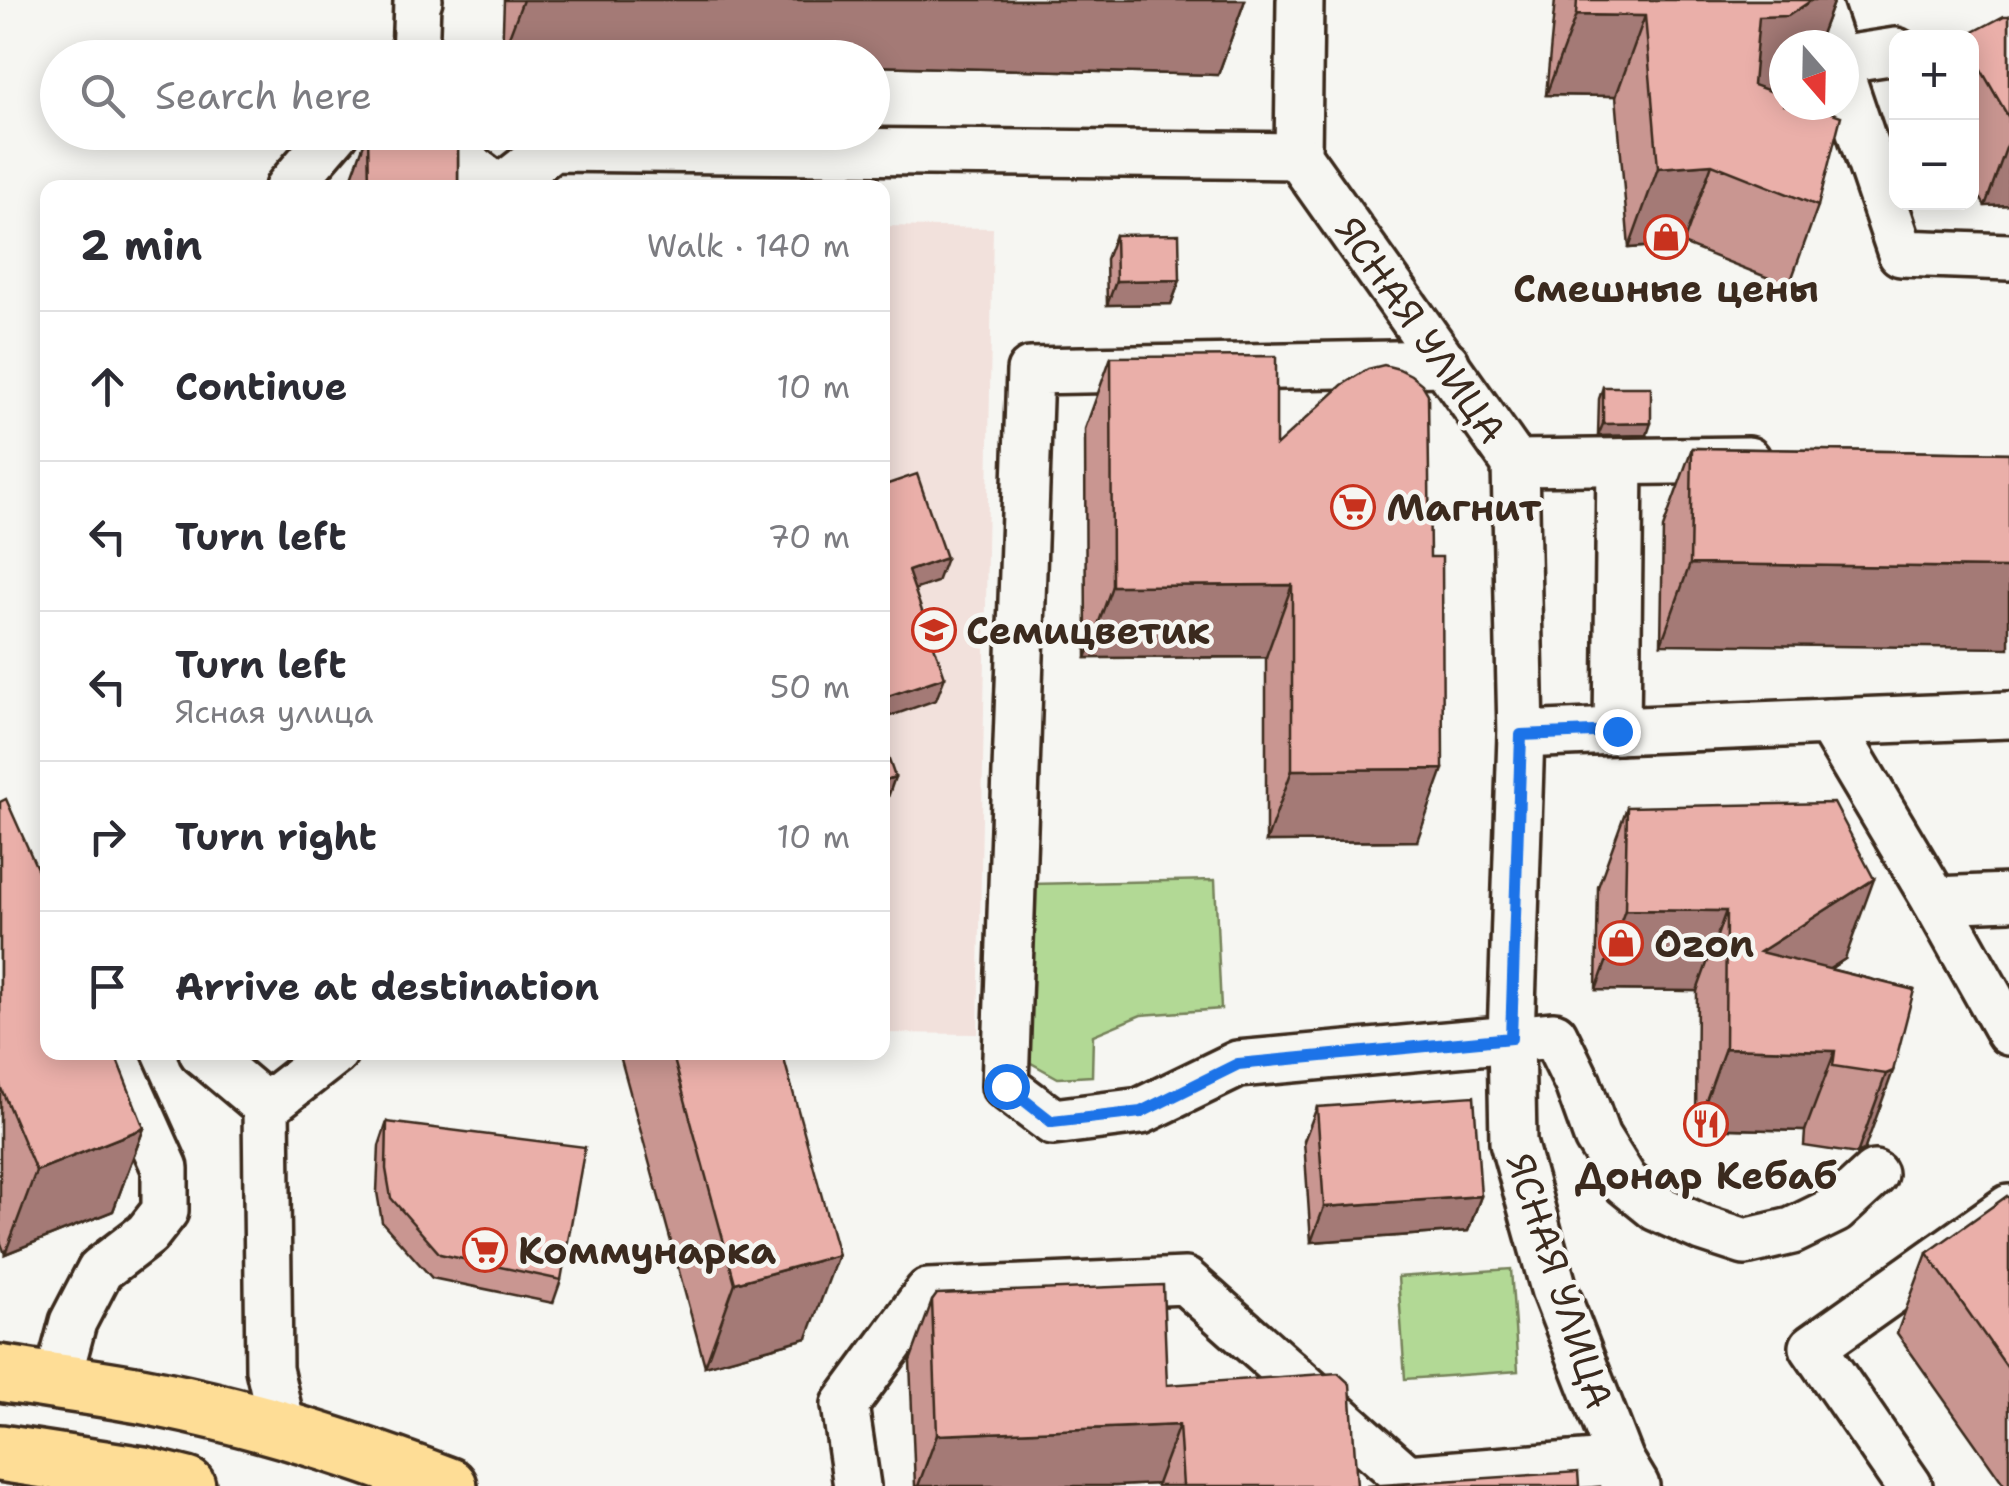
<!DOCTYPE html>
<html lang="en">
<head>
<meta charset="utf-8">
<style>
  body { margin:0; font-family:"Shantell Sans",sans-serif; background:#f7f7f7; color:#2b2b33 }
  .controls { position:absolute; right:30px; top:30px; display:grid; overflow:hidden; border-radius:20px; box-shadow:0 5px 25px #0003 }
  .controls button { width:90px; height:90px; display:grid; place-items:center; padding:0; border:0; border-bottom:2px solid #e1e1e2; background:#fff; color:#2b2b33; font:50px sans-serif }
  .compass { position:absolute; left:1769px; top:30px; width:90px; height:90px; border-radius:50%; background:#fff; box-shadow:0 5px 25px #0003; rotate:160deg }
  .stop { position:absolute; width:30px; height:30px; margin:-22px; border:8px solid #1a73e8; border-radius:50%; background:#fff }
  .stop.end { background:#1a73e8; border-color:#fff; box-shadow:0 2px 10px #0008 }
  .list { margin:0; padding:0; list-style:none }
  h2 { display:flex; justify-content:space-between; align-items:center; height:130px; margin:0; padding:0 40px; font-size:42px }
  h2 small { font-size:32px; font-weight:400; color:#7c7c81 }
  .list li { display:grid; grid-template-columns:65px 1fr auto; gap:30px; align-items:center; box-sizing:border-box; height:150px; padding:0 40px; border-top:2px solid #e1e1e2 }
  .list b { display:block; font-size:38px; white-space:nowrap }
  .list p { margin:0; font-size:32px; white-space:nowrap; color:#7c7c81 }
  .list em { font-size:32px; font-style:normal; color:#7c7c81 }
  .icon { flex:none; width:55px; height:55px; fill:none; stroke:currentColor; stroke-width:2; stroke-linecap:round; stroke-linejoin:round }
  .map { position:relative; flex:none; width:2009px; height:1486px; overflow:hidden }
  .search { position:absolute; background:#fff; box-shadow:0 5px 25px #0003; left:40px; top:40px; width:850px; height:110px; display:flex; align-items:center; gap:25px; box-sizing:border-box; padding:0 35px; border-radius:55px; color:#7c7c81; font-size:38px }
  .panel { position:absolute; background:#fff; box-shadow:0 5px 25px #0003; left:40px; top:180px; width:850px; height:880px; border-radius:20px }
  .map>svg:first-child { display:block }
  .built { fill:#f2e1dc }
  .green { fill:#b2d995; stroke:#76825a; stroke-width:2.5 }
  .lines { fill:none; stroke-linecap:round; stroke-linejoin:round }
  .minor-casing { stroke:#3b2a1e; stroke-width:52 }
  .major-casing { stroke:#3b2a1e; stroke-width:62 }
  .minor { stroke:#f6f6f2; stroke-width:45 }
  .major { stroke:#fedd96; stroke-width:55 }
  .wall { fill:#c99691; stroke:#3b2a1e; stroke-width:2.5 }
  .shaded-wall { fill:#a47a76; stroke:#3b2a1e; stroke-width:2.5 }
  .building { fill:#eaafa9; stroke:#3b2a1e; stroke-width:2.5 }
  .route { stroke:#1a73e8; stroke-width:12 }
  .labels { text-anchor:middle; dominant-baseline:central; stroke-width:9; stroke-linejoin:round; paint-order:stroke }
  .poi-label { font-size:38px; font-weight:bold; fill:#3b2a1e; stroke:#f6f6f2; text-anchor:start }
  .street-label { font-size:38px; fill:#3b2a1e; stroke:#f6f6f2 }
</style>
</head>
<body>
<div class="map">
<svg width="2009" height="1486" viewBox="0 0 2009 1486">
  <rect width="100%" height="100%" fill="#f6f6f2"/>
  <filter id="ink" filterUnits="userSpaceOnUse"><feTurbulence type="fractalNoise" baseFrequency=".01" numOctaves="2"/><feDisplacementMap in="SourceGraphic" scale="20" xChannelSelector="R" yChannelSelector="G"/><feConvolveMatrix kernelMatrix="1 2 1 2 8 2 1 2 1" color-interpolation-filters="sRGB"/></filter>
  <g filter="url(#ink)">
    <path class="built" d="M883,226L993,228L978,1034L883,1033Z"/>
    <g class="green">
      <path d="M1215,880L1221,1009L1141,1015L1093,1035L1092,1076L1058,1078L1024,1059L1031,884Z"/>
      <path d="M1511,1269L1518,1371L1405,1379L1398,1277Z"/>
    </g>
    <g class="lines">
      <g class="minor-casing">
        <g id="minor">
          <path d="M1300,0L1298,156L1515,463L1521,735L1511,1038L1513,1142L1554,1289L1621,1461L1636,1486"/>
          <path d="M1816,0L1831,45"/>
          <path d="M415,58L417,2L419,0"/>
          <path d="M1844,59L1896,51"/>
          <path d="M1844,84L1901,253L2009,257"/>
          <path d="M424,132L498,188"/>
          <path d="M288,188L336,132"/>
          <path d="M501,188L552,148L1298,156"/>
          <path d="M1446,363L1030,371L1005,1086L1053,1122L1141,1111L1238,1064L1554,1035L1578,1084L1597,1137L1625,1182L1657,1208L1702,1228L1745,1242L1792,1231L1835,1210L1874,1174"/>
          <path d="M1515,463L1748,460"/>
          <path d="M1829,722L2009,715"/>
          <path d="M1617,731L1620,462"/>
          <path d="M1521,735L1829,722L1935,900L2009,1032"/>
          <path d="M1935,900L2009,897"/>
          <path d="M202,1052L266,1106"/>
          <path d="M57,1382L73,1322L100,1270L147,1234L165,1211V1168L113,1052"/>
          <path d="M283,1430L269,1369L266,1106L335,1052"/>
          <path d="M857,1486L845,1405L928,1292L1185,1281L1407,1478L1621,1461L1624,1486"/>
          <path d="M1909,1486L1813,1347L2009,1208"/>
        </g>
      </g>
      <g class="major-casing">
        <g id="major">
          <path d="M0,1373C53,1382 108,1388 160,1399C259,1419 355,1450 449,1486"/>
          <path d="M0,1453L143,1475L187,1486"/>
        </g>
      </g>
      <use href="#minor" class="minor"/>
      <use href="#major" class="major"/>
    </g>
    <g class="wall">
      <path d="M504,0H1245L1218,75L872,66V58H587L502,55Z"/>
      <path d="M1555,0H1834L1817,45H1784L1768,90L1818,206L1789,286L1683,244L1629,248L1616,96L1546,95Z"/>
      <path d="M2009,16V205L1985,206L1972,183V38Z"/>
      <path d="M368,132H458V188H348Z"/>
      <path d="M1115,235L1180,280L1171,304L1107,305L1106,259Z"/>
      <path d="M1111,357L1276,446L1417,841L1266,842V657L1086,658L1085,429Z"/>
      <path d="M1603,387L1647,435L1598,436L1599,399Z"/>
      <path d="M1692,448L2009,453L1661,644L1663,528Z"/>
      <path d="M0,802L144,1128L113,1211L5,1254L0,1241Z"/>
      <path d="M1627,807L1845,959L1830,969L1914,990L1864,1151L1857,1154L1804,1146L1805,1131L1696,1128L1697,991L1596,990L1598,887Z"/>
      <path d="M619,1052H782L807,1338L705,1366Z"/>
      <path d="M1317,1107L1481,1196L1468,1231L1311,1242L1304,1141Z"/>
      <path d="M387,1122L561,1280L553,1303L432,1278L382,1222L377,1192L379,1146Z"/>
      <path d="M2009,1198V1486H2005L1897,1333L1927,1253Z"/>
      <path d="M932,1301L1167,1385L1357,1486H1157V1484L1115,1486H915L910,1361Z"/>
    </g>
    <g class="shaded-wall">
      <path d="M523,0H1245L1218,75L872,66V58H587L502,55Z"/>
      <path d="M1812,0H1834L1817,45H1784V79L1759,96L1730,97L1759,17Z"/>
      <path d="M1576,15L1645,16L1616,96L1546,95Z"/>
      <path d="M2009,140V205L1985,206Z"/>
      <path d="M1712,164L1683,244L1629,248L1658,168Z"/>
      <path d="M1180,280L1171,304L1107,305L1116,281Z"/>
      <path d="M1651,423L1647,435L1598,436L1603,424Z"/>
      <path d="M946,558L937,582L899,595L908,571Z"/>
      <path d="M1690,564L2009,568V648L1661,644Z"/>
      <path d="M1292,585L1266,657L1086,658L1112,586Z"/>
      <path d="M945,677L936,700L882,719V698Z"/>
      <path d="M1443,769L1417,841L1266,842L1292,770Z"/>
      <path d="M895,777L887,800L882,802V781Z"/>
      <path d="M1874,879L1845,959L1731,1032L1760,952Z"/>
      <path d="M1625,910L1726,911L1697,991L1596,990Z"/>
      <path d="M1725,1048L1835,1051L1805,1131L1696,1128Z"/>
      <path d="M1893,1071L1864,1151L1857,1154L1886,1074Z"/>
      <path d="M144,1128L113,1211L5,1254L36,1171Z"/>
      <path d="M1481,1196L1468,1231L1311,1242L1324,1207Z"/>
      <path d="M838,1255L807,1338L705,1366L735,1283Z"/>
      <path d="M1179,1425L1157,1484L1115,1486H918L937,1435Z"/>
    </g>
    <g class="building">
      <path d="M1577,0H1812L1788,16L1759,17L1753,85L1784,96V105H1809L1841,116L1818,206L1712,164L1658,168L1645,16L1576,15Z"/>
      <path d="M2004,16H2009V118L1972,54V38H1962Z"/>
      <path d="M368,132H458V188H369Z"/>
      <path d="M1179,234L1180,280L1116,281L1115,235Z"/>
      <path d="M1276,356V446L1342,385L1368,369L1384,365L1399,369L1411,375L1422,384L1428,394L1430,557H1442L1443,769L1292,770V585L1112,586L1111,357Z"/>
      <path d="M1603,387H1651V423L1603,424Z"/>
      <path d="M1692,448L2009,453V568L1690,564Z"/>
      <path d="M917,474L946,558L908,571L945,677L882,698V486Z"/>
      <path d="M882,740L895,777L882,781Z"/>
      <path d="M6,799L48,893V1052H114L144,1128L36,1171L0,1086V802Z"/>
      <path d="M1834,803L1874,879L1760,952L1914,990L1893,1071L1886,1074L1833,1066L1835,1051L1725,1048L1726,911L1625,910L1627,807Z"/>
      <path d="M672,1052H782L838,1255L735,1283Z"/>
      <path d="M1474,1096L1481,1196L1324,1207L1317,1107Z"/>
      <path d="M387,1122L585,1147L561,1280L440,1254L391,1198L386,1169Z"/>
      <path d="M2007,1196L2009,1198V1370L1927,1253Z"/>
      <path d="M1163,1285L1167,1385L1338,1373L1350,1384L1357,1486H1183L1179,1425L937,1435L932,1301L937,1294Z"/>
      <path d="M1578,1472L1579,1486H1366Z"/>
    </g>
  </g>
  <g class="lines" filter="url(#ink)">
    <path class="route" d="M1006,1086L1052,1122L1141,1112L1238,1064L1511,1038L1521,735L1617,731"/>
  </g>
  <defs>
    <g id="shop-ring" transform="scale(2.25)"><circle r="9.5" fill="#f6f6f2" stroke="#c8321e" stroke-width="1.5"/><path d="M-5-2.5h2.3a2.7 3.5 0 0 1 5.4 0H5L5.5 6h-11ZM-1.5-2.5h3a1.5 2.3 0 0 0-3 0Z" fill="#c8321e"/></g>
    <g id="supermarket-ring" transform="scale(2.25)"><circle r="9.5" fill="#f6f6f2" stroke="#c8321e" stroke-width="1.5"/><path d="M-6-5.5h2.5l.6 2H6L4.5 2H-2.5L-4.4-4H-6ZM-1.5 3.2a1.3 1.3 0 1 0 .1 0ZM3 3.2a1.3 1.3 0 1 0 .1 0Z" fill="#c8321e"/></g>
    <g id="school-ring" transform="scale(2.25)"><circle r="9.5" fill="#f6f6f2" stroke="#c8321e" stroke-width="1.5"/><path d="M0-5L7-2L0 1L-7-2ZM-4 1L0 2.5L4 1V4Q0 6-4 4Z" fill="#c8321e"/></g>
    <g id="restaurant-ring" transform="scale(2.25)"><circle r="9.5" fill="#f6f6f2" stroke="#c8321e" stroke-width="1.5"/><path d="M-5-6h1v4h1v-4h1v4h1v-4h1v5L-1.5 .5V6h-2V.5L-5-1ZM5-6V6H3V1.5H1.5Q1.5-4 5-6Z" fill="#c8321e"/></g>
  </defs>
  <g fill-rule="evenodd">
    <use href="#shop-ring" x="1666" y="237"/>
    <use href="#supermarket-ring" x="1353" y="507"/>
    <use href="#school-ring" x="934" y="630"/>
    <use href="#shop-ring" x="1621" y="943"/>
    <use href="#restaurant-ring" x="1706" y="1124"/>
    <use href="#supermarket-ring" x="485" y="1250"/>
  </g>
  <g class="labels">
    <g class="poi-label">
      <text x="1666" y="288" text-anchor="middle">Смешные цены</text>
      <text x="1386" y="507">Магнит</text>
      <text x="966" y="630">Семицветик</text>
      <text x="1654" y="943">Ozon</text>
      <text x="1706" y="1175" text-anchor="middle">Донар Кебаб</text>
      <text x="518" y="1250">Коммунарка</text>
    </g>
    <g class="street-label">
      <text transform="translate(1421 330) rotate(55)">ЯСНАЯ УЛИЦА</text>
      <text transform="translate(1560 1281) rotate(72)">ЯСНАЯ УЛИЦА</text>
    </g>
  </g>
</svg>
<div class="controls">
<button>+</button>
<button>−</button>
</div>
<svg class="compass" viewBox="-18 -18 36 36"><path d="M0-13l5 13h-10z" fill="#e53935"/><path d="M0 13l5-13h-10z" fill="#7c7c81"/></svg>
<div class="stop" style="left:1006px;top:1086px"></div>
<div class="stop end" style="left:1617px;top:731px"></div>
<div class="search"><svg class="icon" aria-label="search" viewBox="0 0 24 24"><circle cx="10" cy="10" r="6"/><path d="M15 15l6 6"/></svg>Search here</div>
<section class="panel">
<h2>2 min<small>Walk · 140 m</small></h2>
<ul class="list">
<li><svg class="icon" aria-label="ahead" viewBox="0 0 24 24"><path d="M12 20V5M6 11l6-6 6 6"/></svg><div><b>Continue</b></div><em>10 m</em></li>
<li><svg class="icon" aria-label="left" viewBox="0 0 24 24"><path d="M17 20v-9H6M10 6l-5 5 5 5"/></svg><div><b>Turn left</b></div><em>70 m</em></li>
<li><svg class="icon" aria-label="left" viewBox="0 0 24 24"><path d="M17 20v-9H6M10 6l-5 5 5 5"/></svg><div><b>Turn left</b><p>Ясная улица</p></div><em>50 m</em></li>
<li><svg class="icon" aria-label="right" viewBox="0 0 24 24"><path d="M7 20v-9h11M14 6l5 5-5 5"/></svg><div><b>Turn right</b></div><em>10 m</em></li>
<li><svg class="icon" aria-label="arrive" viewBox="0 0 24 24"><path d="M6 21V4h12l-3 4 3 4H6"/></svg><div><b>Arrive at destination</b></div></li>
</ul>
</section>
</div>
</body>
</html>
